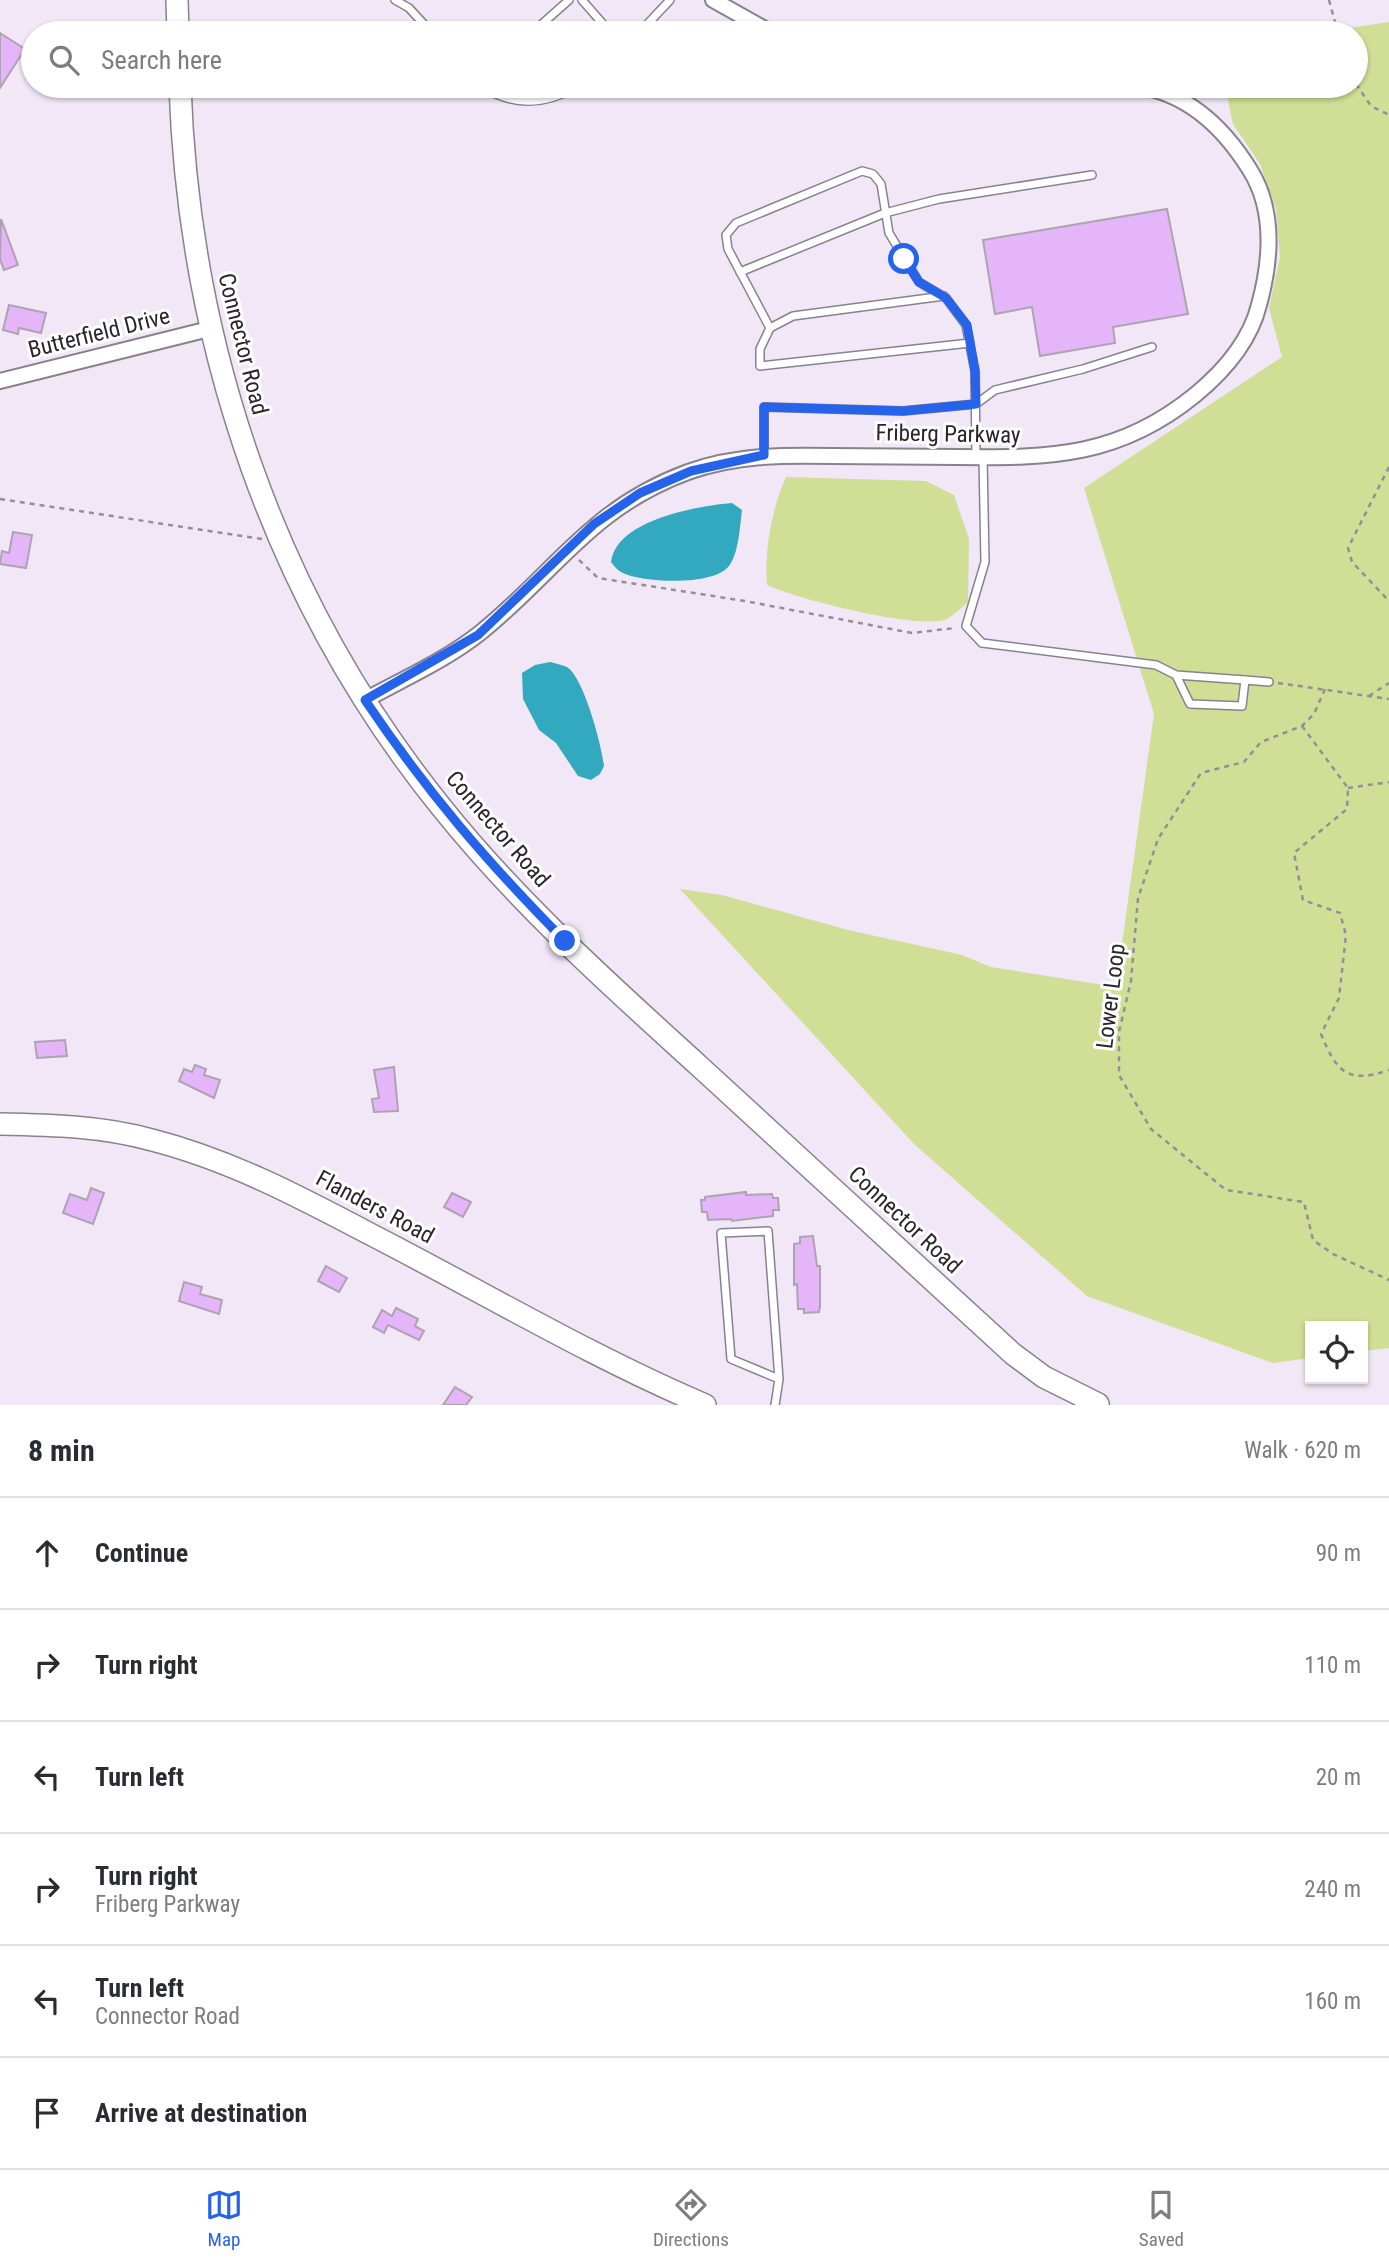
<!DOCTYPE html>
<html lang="en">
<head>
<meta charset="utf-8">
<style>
  body { margin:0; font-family:"Roboto Condensed",sans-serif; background:#f2f2f3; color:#2b2b33 }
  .controls { position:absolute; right:21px; bottom:21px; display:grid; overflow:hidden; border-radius:0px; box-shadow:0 2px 5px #0004 }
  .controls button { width:63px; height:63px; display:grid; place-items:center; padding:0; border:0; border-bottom:2px solid #e1e1e2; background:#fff; color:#2b2b33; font:35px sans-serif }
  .stop { position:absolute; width:21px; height:21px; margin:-16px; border:5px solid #2563eb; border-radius:50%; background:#fff }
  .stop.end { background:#2563eb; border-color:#fff; box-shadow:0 2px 7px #0008 }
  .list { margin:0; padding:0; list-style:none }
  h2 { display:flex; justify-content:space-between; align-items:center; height:91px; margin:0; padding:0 28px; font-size:30px }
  h2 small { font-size:23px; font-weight:400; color:#7c7c81 }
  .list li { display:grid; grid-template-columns:46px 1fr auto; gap:21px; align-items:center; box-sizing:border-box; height:112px; padding:0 28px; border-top:2px solid #e1e1e2 }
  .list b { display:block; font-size:26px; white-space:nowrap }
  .list p { margin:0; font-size:23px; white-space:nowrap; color:#7c7c81 }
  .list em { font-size:23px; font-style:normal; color:#7c7c81 }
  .icon { flex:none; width:38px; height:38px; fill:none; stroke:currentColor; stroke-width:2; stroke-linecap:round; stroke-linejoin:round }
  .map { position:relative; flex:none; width:1389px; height:1405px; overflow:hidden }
  .search { position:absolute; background:#fff; box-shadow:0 2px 5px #0004; left:21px; right:21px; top:21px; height:77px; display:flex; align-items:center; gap:18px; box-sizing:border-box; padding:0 24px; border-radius:38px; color:#7c7c81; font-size:26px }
  .sheet { height:763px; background:#fff }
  nav { display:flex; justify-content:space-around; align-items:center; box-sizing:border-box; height:98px; border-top:2px solid #e1e1e2; background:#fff; font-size:19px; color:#7c7c81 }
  nav a { display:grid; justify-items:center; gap:4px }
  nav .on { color:#2563eb }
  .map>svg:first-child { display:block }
  .green { fill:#d0de96 }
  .water { fill:#33a9bf }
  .building { fill:#e4b5f8; stroke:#ada3b1; stroke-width:2 }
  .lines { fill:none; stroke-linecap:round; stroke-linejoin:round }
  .lane-casing { stroke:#8a818f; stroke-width:10 }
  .street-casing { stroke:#8a818f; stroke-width:18 }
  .secondary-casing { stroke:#8a818f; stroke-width:24 }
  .path { stroke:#958e98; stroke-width:2.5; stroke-dasharray:5 5; stroke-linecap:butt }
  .lane { stroke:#fff; stroke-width:7 }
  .street { stroke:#fff; stroke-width:14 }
  .secondary { stroke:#fff; stroke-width:21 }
  .route { stroke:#2563eb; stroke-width:9 }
  .labels { text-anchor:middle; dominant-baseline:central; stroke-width:6; stroke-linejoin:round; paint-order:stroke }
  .street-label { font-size:23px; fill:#29252a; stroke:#fff }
</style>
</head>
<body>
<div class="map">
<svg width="1389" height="1405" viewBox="0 0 1389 1405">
  <rect width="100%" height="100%" fill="#f1e7f6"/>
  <g class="green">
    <path d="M1389,22V1348L1363,1351V1326H1310V1358L1273,1363L1087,1296L914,1144L680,889L722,895L848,930L962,955L991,967L1116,987L1154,714L1084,488L1282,357L1269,308L1280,257L1276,209L1260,164L1233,124L1225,86H1356V33H1316Z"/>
    <path d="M786,477L926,481L954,495L969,539L968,602C962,607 954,615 947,619C921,631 794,598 767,585C764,551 772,508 786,477Z"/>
  </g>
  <g class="water">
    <path d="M732,503L742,510C740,525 739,549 731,563C719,587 644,583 623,573C618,571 614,566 611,562C616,520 697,506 732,503Z"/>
    <path d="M550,662C555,663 562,665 567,667C584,678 602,746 604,766L600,774L591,780L578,776L556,743L539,730L523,699L522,673L535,665Z"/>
  </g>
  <g class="building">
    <path d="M0,33L25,49L0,88Z"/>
    <path d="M1167,209L1188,314L1113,327L1115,343L1040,356L1032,307L995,314L983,240Z"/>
    <path d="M1,219L18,265L4,270L0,259Z"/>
    <path d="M9,305L46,313L41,333L19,328L18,334L3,330Z"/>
    <path d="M13,532L32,535L26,568L0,564L2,551L9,553Z"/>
    <path d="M65,1040L67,1056L37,1058L35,1042Z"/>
    <path d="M195,1065L206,1069L204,1075L220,1080L214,1098L179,1081L184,1069L192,1072Z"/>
    <path d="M394,1067L398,1111L374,1112L372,1099L379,1098L374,1070Z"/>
    <path d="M91,1188L104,1193L93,1224L63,1213L70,1194L87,1200Z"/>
    <path d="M746,1192V1195L772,1194L773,1198H778L779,1210H773V1216L732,1221L731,1219L708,1220L707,1212H702L701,1200H705V1197Z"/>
    <path d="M452,1193L471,1202L463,1217L444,1207Z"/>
    <path d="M813,1236L817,1266H820V1307L819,1312L804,1313V1309H798L797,1284L794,1285V1244L800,1243V1237Z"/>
    <path d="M326,1266L347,1278L339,1292L318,1281Z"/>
    <path d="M184,1282L202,1287L200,1294L222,1300L219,1314L179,1301Z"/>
    <path d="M396,1308L418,1319L415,1326L424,1331L419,1340L388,1325L384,1333L373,1327L382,1310L392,1316Z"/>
    <path d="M455,1387L472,1397L466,1405H443Z"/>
  </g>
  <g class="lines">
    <g class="lane-casing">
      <g id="lane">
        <path d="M395,0L409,8L432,33"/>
        <path d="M582,0L603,24L592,33"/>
        <path d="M536,33L534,31L569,0"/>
        <path d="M639,33L670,0"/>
        <path d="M482,86C513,107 546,105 578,86"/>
        <path d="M740,272L885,213L939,199L1092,175"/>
        <path d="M770,328L793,316L944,296"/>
        <path d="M970,343L760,366V349L770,328L728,249L726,235L736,223L862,171L873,174L881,184L889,233L919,282L946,298L966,325L975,371L976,457"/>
        <path d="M764,455V407L903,411L976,404L995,390L1083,369L1152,347"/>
        <path d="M983,457L985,562L966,626L982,643L1156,665L1176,675L1245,680L1242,706L1190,704L1176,675"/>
        <path d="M1245,680L1269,682"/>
        <path d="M775,1405L779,1379L768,1231L721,1233L731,1359L779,1379"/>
      </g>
    </g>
    <g class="street-casing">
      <g id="street">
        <path d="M713,0L772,33"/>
        <path d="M0,381L209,329"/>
        <path d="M365,700C403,679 446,660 480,633C556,572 590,508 688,472C735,455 782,455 832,456C874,456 916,457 958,457C1051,458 1119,457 1195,395C1223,372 1250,341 1259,305C1271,261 1275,210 1250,170C1224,128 1187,93 1137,86"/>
      </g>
    </g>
    <g class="secondary-casing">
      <g id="secondary">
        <path d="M177,0L178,33"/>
        <path d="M180,86C189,348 276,603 442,808C518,903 609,984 698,1065C803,1161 908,1258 1013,1354L1044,1377L1098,1404"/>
        <path d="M0,1124C51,1125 102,1126 152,1140C230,1160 300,1197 370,1234C481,1291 590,1356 705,1405"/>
      </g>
    </g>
    <g class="path">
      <path d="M1329,0L1338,33"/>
      <path d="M1356,84L1371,106L1389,115"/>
      <path d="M1389,467L1348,548L1352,562L1389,601"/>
      <path d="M0,499L262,539"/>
      <path d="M579,560L598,578L745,601L912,633L955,628"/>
      <path d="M1278,683L1389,699"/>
      <path d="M1325,689L1314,714L1302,726L1261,742L1244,762L1201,773L1158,839L1138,898L1131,981L1119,1032V1075L1151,1129L1226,1190L1304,1202L1313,1240L1333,1254L1389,1280"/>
      <path d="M1369,696L1389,683"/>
      <path d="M1302,726L1348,788L1347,809L1294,853L1303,900L1340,913L1346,935L1339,998L1321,1034C1336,1070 1346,1085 1389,1070"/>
      <path d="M1348,788L1389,782"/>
    </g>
    <use href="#lane" class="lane"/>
    <use href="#street" class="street"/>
    <use href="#secondary" class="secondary"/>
  </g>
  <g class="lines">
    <path class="route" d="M565,941C487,862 427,792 365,700L478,635L594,524L640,493L691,471L764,455V407L903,411L976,404L975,371L967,325L946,298L919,282L904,259"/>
  </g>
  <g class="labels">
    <g class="street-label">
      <text transform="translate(99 333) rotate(-14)">Butterfield Drive</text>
      <text transform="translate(243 344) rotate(76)">Connector Road</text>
      <text transform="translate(948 434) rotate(1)">Friberg Parkway</text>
      <text transform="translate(498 829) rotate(49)">Connector Road</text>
      <text transform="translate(1111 996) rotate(-83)">Lower Loop</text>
      <text transform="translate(375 1207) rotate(28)">Flanders Road</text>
      <text transform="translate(905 1220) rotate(43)">Connector Road</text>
    </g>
  </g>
</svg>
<div class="controls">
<button><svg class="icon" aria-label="locate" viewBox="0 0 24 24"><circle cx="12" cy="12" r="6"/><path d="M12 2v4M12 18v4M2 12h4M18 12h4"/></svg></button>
</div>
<div class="stop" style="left:904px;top:259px"></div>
<div class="stop end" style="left:565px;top:941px"></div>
<div class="search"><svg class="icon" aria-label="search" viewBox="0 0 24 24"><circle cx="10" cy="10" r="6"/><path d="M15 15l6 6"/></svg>Search here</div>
</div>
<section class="sheet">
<h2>8 min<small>Walk · 620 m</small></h2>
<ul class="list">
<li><svg class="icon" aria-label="ahead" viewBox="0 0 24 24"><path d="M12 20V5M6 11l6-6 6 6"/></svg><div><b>Continue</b></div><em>90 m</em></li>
<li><svg class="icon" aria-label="right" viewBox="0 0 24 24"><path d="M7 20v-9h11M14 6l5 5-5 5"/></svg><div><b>Turn right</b></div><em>110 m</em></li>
<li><svg class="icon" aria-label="left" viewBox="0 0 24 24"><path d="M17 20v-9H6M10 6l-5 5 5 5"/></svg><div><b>Turn left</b></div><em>20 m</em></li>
<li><svg class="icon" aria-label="right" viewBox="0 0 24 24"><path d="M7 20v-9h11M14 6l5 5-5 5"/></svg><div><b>Turn right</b><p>Friberg Parkway</p></div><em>240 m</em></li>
<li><svg class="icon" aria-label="left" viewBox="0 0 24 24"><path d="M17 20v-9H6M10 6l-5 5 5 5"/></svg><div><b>Turn left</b><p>Connector Road</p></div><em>160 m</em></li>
<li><svg class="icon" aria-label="arrive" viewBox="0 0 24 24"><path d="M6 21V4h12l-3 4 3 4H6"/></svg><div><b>Arrive at destination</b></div></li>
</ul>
</section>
<nav>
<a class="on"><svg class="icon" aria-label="map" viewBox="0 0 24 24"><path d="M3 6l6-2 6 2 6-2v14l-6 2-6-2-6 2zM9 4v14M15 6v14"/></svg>Map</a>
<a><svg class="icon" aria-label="directions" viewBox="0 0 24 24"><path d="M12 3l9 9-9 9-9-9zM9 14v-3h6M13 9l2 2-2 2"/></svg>Directions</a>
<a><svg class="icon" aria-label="saved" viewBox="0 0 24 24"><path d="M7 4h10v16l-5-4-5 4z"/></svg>Saved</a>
</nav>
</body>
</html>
